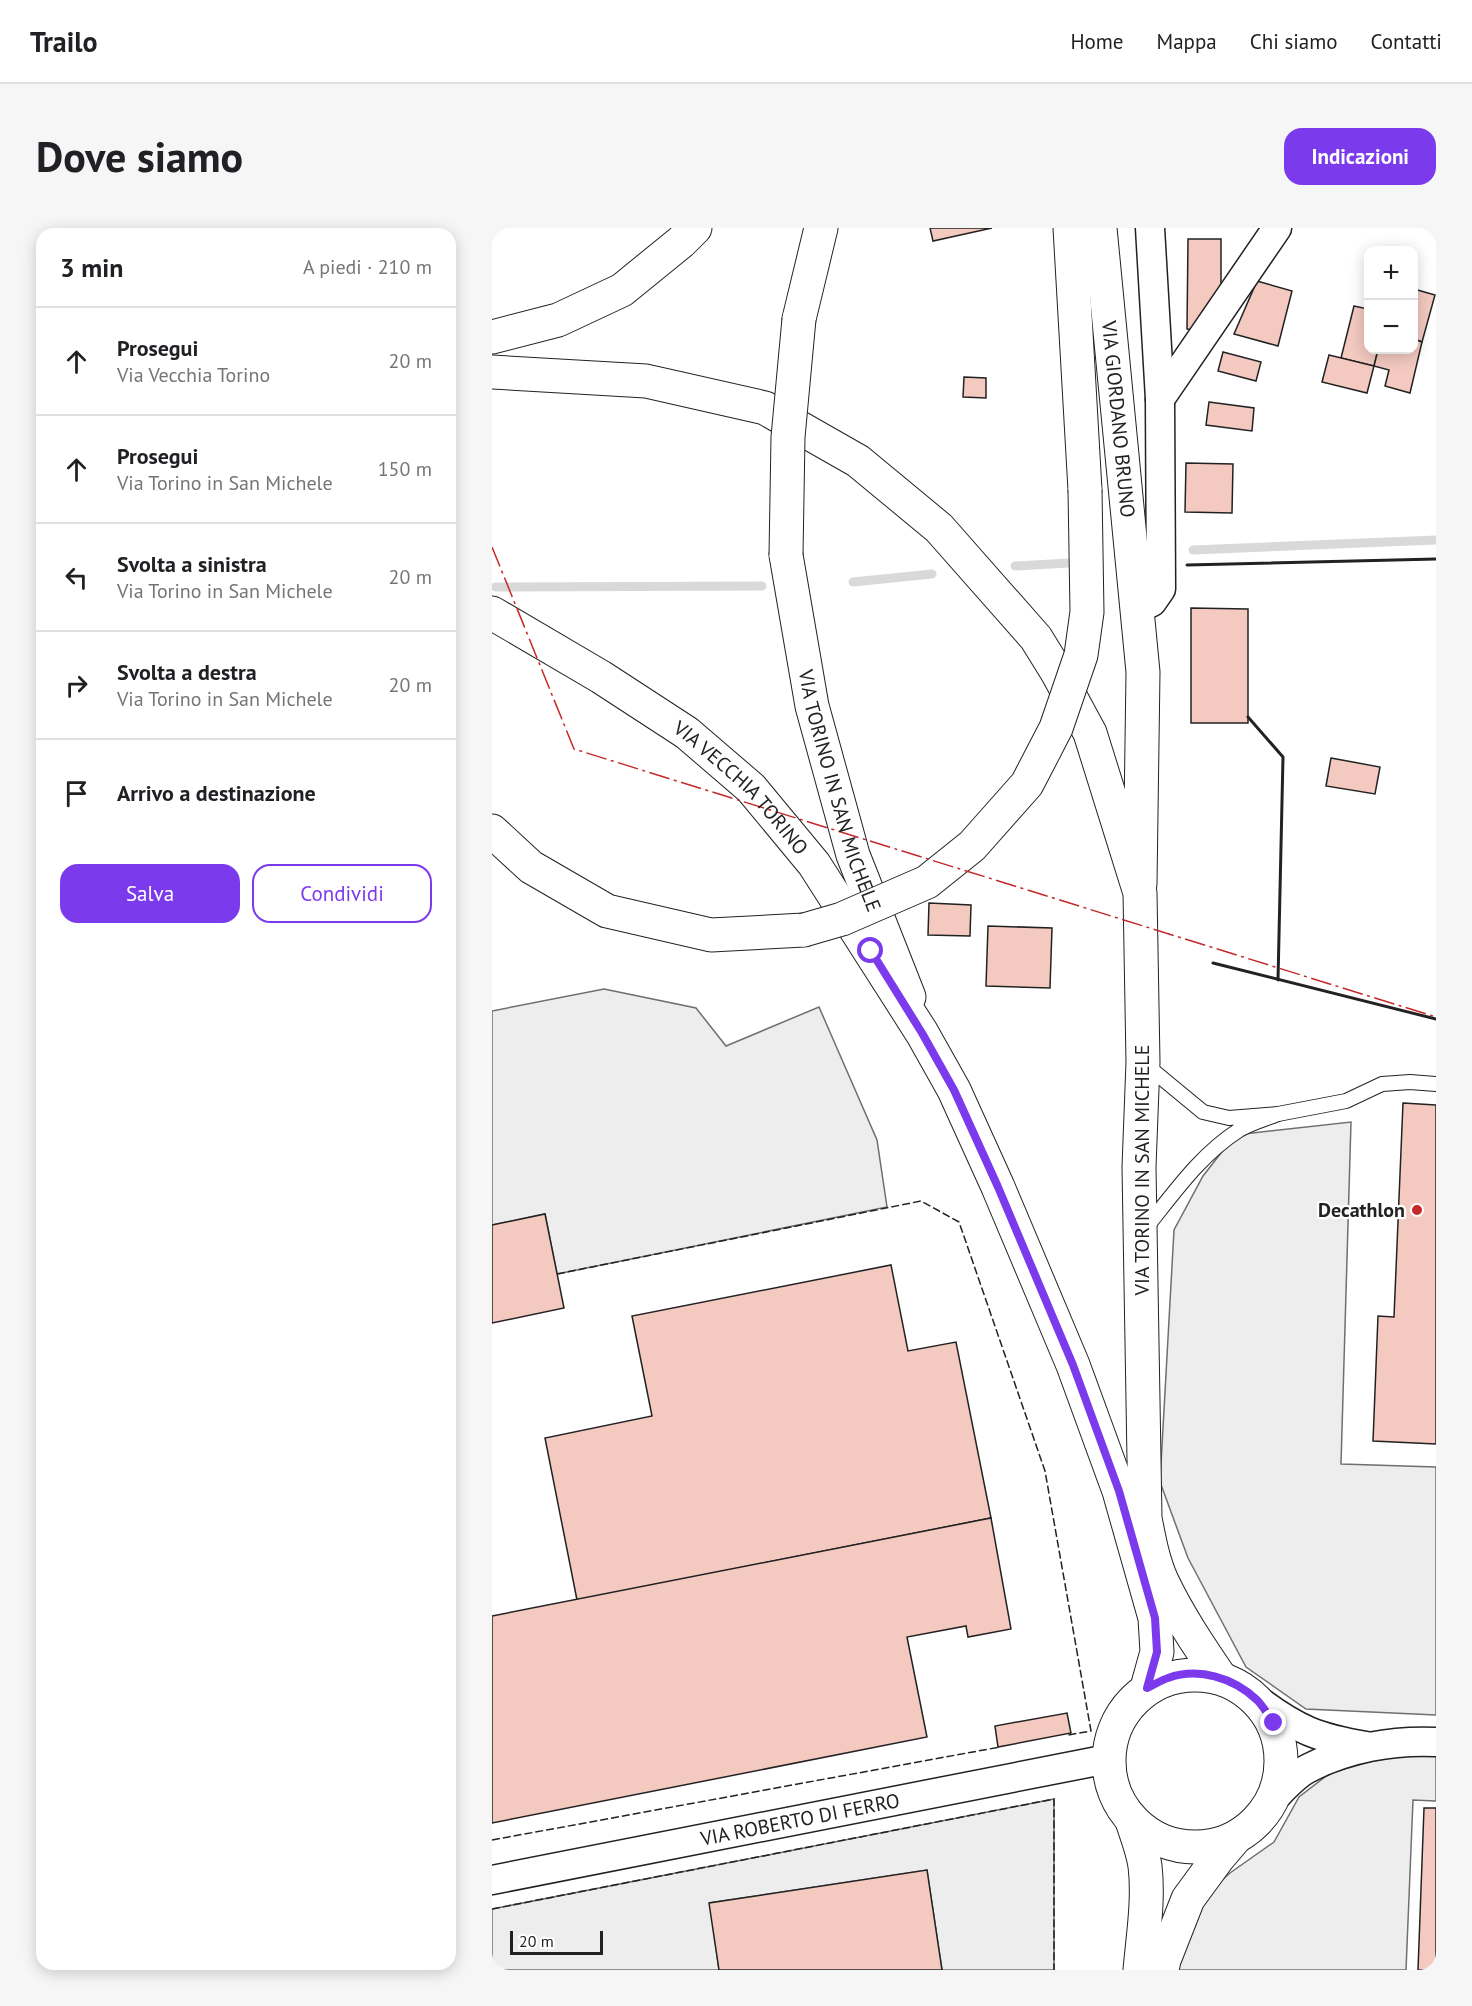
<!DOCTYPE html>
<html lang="it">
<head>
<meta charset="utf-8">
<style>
  body { margin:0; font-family:"PT Sans",sans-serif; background:#f6f6f6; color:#202124 }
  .controls { position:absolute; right:18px; top:18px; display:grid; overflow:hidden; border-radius:12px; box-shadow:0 3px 15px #0003 }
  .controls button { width:54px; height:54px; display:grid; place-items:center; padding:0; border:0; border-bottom:2px solid #e0e0e0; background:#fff; color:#202124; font:30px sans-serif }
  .scale { position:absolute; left:18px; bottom:15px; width:93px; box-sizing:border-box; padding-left:6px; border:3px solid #222; border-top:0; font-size:16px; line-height:21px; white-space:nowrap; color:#222; -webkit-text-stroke:4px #fff; paint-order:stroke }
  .stop { position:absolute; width:18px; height:18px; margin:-14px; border:4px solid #7c3aed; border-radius:50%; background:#fff }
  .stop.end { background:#7c3aed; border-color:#fff; box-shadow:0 2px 6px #0008 }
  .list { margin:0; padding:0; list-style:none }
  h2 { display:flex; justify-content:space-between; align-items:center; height:78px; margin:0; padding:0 24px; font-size:26px }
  h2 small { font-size:20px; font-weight:400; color:#757577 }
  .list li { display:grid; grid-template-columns:39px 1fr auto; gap:18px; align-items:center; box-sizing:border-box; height:108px; padding:0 24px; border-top:2px solid #e0e0e0 }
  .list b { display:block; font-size:22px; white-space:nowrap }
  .list p { margin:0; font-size:20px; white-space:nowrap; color:#757577 }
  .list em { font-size:20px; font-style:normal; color:#757577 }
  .actions { display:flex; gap:12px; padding:18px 24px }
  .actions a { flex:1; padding:14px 0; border:2px solid #7c3aed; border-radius:18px; text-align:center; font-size:21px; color:#7c3aed }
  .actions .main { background:#7c3aed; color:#fff }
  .icon { flex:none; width:33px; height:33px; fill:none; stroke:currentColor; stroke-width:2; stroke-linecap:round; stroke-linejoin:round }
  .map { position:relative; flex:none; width:944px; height:1742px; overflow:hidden; border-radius:18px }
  header { display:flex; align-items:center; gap:36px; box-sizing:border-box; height:84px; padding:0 30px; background:#fff; border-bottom:2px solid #e0e0e0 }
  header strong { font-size:28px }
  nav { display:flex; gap:33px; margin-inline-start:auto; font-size:21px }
  .intro { display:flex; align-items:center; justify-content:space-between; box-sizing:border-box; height:144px; padding:0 36px }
  h1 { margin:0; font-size:42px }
  .button { padding:15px 27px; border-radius:18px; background:#7c3aed; color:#fff; font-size:21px; font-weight:700 }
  main { display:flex; gap:36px; padding:0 36px }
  aside { flex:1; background:#fff; border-radius:18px; box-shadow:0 3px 15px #0003 }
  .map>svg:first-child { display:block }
  .parking { fill:#ededed; stroke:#6f6f6f; stroke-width:1.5 }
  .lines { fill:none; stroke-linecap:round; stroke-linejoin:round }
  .stream { stroke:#d9d9d9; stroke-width:9 }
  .building { fill:#f3c9c0; stroke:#222; stroke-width:1.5 }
  .service-casing { stroke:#222; stroke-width:16 }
  .minor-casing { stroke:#222; stroke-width:31 }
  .secondary-casing { stroke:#222; stroke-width:35 }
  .primary-casing { stroke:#222; stroke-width:35 }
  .service { stroke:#fff; stroke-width:14 }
  .minor { stroke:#fff; stroke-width:28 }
  .secondary { stroke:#fff; stroke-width:33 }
  .primary { stroke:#fff; stroke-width:33 }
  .secondary-bridge-casing { stroke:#222; stroke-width:35; stroke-linecap:butt }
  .secondary-bridge { stroke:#fff; stroke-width:33 }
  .fence { stroke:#222; stroke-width:1.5; stroke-dasharray:8 3; stroke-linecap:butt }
  .wall { stroke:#222; stroke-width:3 }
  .power { stroke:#c62828; stroke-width:1.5; stroke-dasharray:21 4.5 3 4.5; stroke-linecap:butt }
  .route { stroke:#7c3aed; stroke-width:8 }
  .poi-dot { fill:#c62828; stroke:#fff; stroke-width:2 }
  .labels { text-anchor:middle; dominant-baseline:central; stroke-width:4.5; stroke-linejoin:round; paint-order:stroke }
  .street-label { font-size:20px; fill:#222; stroke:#fff }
  .poi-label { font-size:20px; font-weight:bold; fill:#222; stroke:#fff; text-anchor:end }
</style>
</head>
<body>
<header>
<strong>Trailo</strong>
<nav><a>Home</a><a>Mappa</a><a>Chi siamo</a><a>Contatti</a></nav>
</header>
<div class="intro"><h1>Dove siamo</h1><a class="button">Indicazioni</a></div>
<main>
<aside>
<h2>3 min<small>A piedi · 210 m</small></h2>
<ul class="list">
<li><svg class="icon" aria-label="ahead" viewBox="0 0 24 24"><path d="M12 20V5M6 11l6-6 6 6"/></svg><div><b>Prosegui</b><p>Via Vecchia Torino</p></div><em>20 m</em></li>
<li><svg class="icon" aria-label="ahead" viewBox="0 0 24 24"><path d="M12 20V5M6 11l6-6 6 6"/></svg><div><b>Prosegui</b><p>Via Torino in San Michele</p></div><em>150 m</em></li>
<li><svg class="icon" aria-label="left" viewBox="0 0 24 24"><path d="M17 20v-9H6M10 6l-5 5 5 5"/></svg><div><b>Svolta a sinistra</b><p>Via Torino in San Michele</p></div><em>20 m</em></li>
<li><svg class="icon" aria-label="right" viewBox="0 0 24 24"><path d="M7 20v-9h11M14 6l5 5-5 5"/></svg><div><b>Svolta a destra</b><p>Via Torino in San Michele</p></div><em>20 m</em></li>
<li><svg class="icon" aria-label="arrive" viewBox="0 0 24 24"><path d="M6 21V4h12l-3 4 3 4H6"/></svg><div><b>Arrivo a destinazione</b></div></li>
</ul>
<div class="actions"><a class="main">Salva</a><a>Condividi</a></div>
</aside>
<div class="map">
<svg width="944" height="1742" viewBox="0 0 944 1742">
  <rect width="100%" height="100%" fill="#fff"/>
  <g class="parking">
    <path d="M112,761L204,780L234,818L327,779L385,912L395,979L65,1046L53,986L0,997V783Z"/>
    <path d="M859,894L849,1236L944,1239V1487L814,1481L754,1439L696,1330L668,1254L682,1002L711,948L743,907Z"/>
    <path d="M930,1524L944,1525V1573L921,1572L914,1742H682L686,1726L720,1661L738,1645L782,1614L807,1569L838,1545L881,1533Z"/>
    <path d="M562,1571V1742H450L435,1642L218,1675L227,1742H0V1681Z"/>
  </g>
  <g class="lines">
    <g class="stream">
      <path d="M701,322L944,312"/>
      <path d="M523,338L577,335"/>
      <path d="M361,354L440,346"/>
      <path d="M3,359L270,358"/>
    </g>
  </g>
  <g class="building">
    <path d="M438,0H500L441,13Z"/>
    <path d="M696,11H729V79L712,102L695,101Z"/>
    <path d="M765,53L800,63L786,118L742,106Z"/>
    <path d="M922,61L943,67L930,114L922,111Z"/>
    <path d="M862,78L876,81V122H886L882,138L849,130Z"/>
    <path d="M922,111L930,114L918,165L893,158L897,142L882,138L886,122H922Z"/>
    <path d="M731,124L769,134L764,153L726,143Z"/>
    <path d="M837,127L882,138L875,165L830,154Z"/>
    <path d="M472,149L494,150V170L471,169Z"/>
    <path d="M717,174L762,180L760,203L714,197Z"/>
    <path d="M694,235L741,236L740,285L693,284Z"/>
    <path d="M699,380L756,381V495H699Z"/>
    <path d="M839,530L888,539L883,566L834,558Z"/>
    <path d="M437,675L479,677L478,708L436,707Z"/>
    <path d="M496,698L560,700L558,760L494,758Z"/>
    <path d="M911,875L944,877V1216L881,1213L886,1088L902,1089Z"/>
    <path d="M53,986L72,1080L0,1095V997Z"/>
    <path d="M399,1037L416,1123L464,1114L499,1290L85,1372L53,1210L160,1188L140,1088Z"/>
    <path d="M499,1290L519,1401L476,1409L474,1398L415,1409L435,1509L0,1595V1388Z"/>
    <path d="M575,1485L579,1505L506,1519L503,1498Z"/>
    <path d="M932,1580H944V1742H926Z"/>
    <path d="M435,1642L450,1742H227L217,1675Z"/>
  </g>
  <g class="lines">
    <g class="service-casing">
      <g id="service">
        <path d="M786,886L854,873L890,856L918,854L944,856"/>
        <path d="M653,1001C682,965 708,927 747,902C759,895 773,891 786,886L737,890L711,884L654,837"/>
      </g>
    </g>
    <g class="minor-casing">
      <g id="minor">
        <path d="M668,171L785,0"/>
        <path d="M645,381L660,374L669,361L668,171L658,0"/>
        <path d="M767,1473C806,1502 826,1510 874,1518"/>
        <path d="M782,1570C792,1560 804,1546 817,1540C855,1520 901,1512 944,1514"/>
        <path id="s1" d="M0,1652L616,1531"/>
      </g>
    </g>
    <g class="secondary-casing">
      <g id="secondary">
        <path d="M578,0L593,262"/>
        <path id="s2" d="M608,0L651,444L648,656"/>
        <path d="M307,91L329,0"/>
        <path d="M0,109L66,92L130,62L189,14L203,0"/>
        <path id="s3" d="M294,327L320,478L361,627L417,769"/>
        <path d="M0,603L39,639L115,683L219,707L312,702"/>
      </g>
    </g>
    <g class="primary-casing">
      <g id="primary">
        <path d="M0,144L154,153L273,180L366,233L447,300L544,410L565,444L598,505L648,665L651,834L647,939L653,1290C657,1311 661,1333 670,1353C686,1387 707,1418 728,1449"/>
        <path id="s4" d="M0,385L109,449L195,505L259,560L322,636L430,805L462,862L506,959L581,1137L627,1263L663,1390L665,1424L655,1460"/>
        <circle cx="703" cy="1533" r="86"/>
        <path d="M640,1593C645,1608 651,1623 653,1638C657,1672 651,1708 648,1742"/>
        <path d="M670,1742L672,1732L696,1671L726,1630L743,1610"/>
      </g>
    </g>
    <use href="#service" class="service"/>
    <use href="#minor" class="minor"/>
    <use href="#secondary" class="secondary"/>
    <use href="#primary" class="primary"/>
    <g class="secondary-bridge-casing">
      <g id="secondary-bridge">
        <path d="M294,327L296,209L307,91"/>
        <path d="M312,702L350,691L435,654L480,618L535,556L564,500L589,427L595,384L593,262"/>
      </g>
    </g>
    <use href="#secondary-bridge" class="secondary-bridge"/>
    <g class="fence">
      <path d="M65,1046L429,973L467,994L553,1243L599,1503L576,1507"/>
      <path d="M0,1612L508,1519"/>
      <path d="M0,1681L562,1571V1742"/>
    </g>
    <g class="wall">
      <path d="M695,337L944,331"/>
      <path d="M756,489L791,529L786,752"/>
      <path d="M721,735L944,791"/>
    </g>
    <path class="power" d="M0,319L82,521L944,789"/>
  </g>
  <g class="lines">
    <path class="route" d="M379,723L430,805L462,862L506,959L581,1137L627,1263L663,1390L665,1424L655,1460C662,1457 669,1452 676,1450C707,1439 742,1450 765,1472C771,1478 776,1487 782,1495"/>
  </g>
  <circle class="poi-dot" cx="925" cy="982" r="6"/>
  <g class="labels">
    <g class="street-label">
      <text stroke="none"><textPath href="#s2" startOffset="192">VIA GIORDANO BRUNO</textPath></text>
      <text stroke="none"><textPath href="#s3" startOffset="242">VIA TORINO IN SAN MICHELE</textPath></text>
      <text stroke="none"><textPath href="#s4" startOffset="306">VIA VECCHIA TORINO</textPath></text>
      <text transform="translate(650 942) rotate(-90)">VIA TORINO IN SAN MICHELE</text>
      <text stroke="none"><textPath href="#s1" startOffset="314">VIA ROBERTO DI FERRO</textPath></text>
    </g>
    <g class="poi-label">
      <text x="913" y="982">Decathlon</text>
    </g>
  </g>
</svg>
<div class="controls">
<button>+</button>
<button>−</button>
</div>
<div class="scale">20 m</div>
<div class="stop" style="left:379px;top:723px"></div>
<div class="stop end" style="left:782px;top:1495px"></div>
</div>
</main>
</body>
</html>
